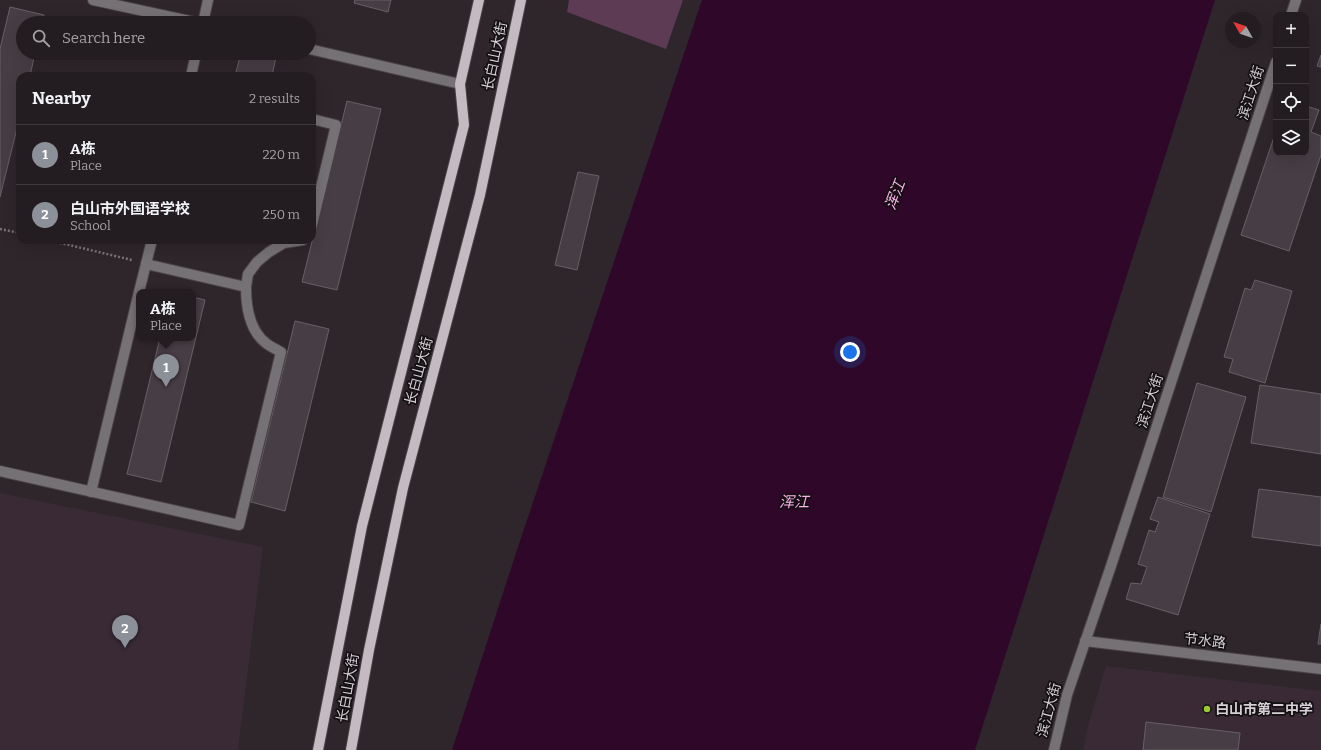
<!DOCTYPE html>
<html lang="en">
<head>
<meta charset="utf-8">
<style>
  body { margin:0; font-family:Bitter,"Noto Sans SC",serif; background:#2b252a; color:#f1f3f6 }
  .controls { position:absolute; right:12px; top:12px; display:grid; overflow:hidden; border-radius:8px; box-shadow:0 4px 16px #0002 }
  .controls button { width:36px; height:36px; display:grid; place-items:center; padding:0; border:0; border-bottom:1px solid #403a3f; background:#231c21; color:#f1f3f6; font:20px sans-serif }
  .compass { position:absolute; left:1225px; top:12px; width:36px; height:36px; border-radius:50%; background:#231c21; box-shadow:0 4px 16px #0002; rotate:310deg }
  .you { position:absolute; left:850px; top:352px; width:14px; height:14px; margin:-10px; border:3px solid #fff; border-radius:50%; background:#1a73e8; box-shadow:0 0 0 6px #1a73e833 }
  .badge { display:grid; place-items:center; width:26px; height:26px; border-radius:50%; background:#8c9099; color:#fff; font-size:13px; font-weight:700 }
  .pin { position:absolute; translate:-50% -33px; filter:drop-shadow(0 1px 2px #0008) }
  .pin::after { content:''; position:absolute; top:21px; width:14px; height:12px; background:inherit; clip-path:polygon(0 0,100% 0,50% 100%) }
  .popup { position:absolute; left:136px; top:289px; width:60px; height:52px; box-sizing:border-box; display:grid; place-content:center; border-radius:8px; background:#231c21; filter:drop-shadow(0 1px 3px #0005); font-size:13px; white-space:nowrap; color:#a3a1a5 }
  .popup b { font-size:15px; color:#f1f3f6 }
  .popup::after { content:''; position:absolute; left:50%; top:100%; margin-left:-8px; border:8px solid transparent; border-top-color:#231c21 }
  .list { margin:0; padding:0; list-style:none }
  h2 { display:flex; justify-content:space-between; align-items:center; height:52px; margin:0; padding:0 16px; font-size:17px }
  h2 small { font-size:13px; font-weight:400; color:#a3a1a5 }
  .list li { display:grid; grid-template-columns:26px 1fr auto; gap:12px; align-items:center; box-sizing:border-box; height:60px; padding:0 16px; border-top:1px solid #403a3f }
  .list b { display:block; font-size:15px; white-space:nowrap }
  .list p { margin:0; font-size:13px; white-space:nowrap; color:#a3a1a5 }
  .list em { font-size:13px; font-style:normal; color:#a3a1a5 }
  .icon { flex:none; width:22px; height:22px; fill:none; stroke:currentColor; stroke-width:2; stroke-linecap:round; stroke-linejoin:round }
  .map { position:relative; flex:none; width:1321px; height:750px; overflow:hidden }
  .search { position:absolute; background:#231c21; box-shadow:0 4px 16px #0002; left:16px; top:16px; width:300px; height:44px; display:flex; align-items:center; gap:10px; box-sizing:border-box; padding:0 14px; border-radius:22px; color:#a3a1a5; font-size:15px }
  .panel { position:absolute; background:#231c21; box-shadow:0 4px 16px #0002; left:16px; top:72px; width:300px; height:172px; border-radius:12px }
  .map>svg:first-child { display:block }
  .built { fill:#392a35 }
  .green { fill:#5d3b55 }
  .water { fill:#2f0728 }
  .building { fill:#473d44; stroke:#6a5f67 }
  .lines { fill:none; stroke-linecap:round; stroke-linejoin:round }
  .minor-casing { stroke:#4a4147; stroke-width:12 }
  .major-casing { stroke:#4a4147; stroke-width:12 }
  .path { stroke:#7a7378; stroke-width:2.5; stroke-dasharray:2 2; stroke-linecap:butt }
  .minor { stroke:#767175; stroke-width:10 }
  .major { stroke:#c4bac1; stroke-width:10 }
  .poi-dot { fill:#9cca32; stroke:#141013; stroke-width:1.5 }
  .labels { text-anchor:middle; dominant-baseline:central; stroke-width:3.5; stroke-linejoin:round; paint-order:stroke }
  .street-label { font-size:14px; fill:#d5cfd4; stroke:#141013 }
  .poi-label { font-size:14px; font-weight:bold; fill:#d5cfd4; stroke:#141013; text-anchor:start }
  .water-label { font-size:15px; font-style:italic; fill:#fbb2e9; stroke:#141013 }
</style>
</head>
<body>
<div class="map">
<svg width="1321" height="750" viewBox="0 0 1321 750">
  <rect width="100%" height="100%" fill="#2f262c"/>
  <g class="built">
    <path d="M0,493L263,547L238,750H0Z"/>
    <path d="M1106,666L1321,691V750H1083L1088,726Z"/>
  </g>
  <path class="green" d="M569,0H683L666,49L567,12Z"/>
  <path class="water" d="M702,0H1215L975,750H452L517,550Z"/>
  <g class="building">
    <path d="M355,0H391L388,12L354,3Z"/>
    <path d="M10,7L44,15L43,23H23V53H35L30,76H20V116L0,197V49Z"/>
    <path d="M241,53H259L276,57L272,76H235Z"/>
    <path d="M1321,55V67L1317,66Z"/>
    <path d="M347,101L381,109L337,290L302,282Z"/>
    <path d="M1306,106L1319,110L1311,132L1321,136V155L1289,251L1241,235L1276,131V153H1306Z"/>
    <path d="M578,172L599,176L577,270L555,265Z"/>
    <path d="M1255,280L1292,291L1265,383L1229,372L1233,359L1224,357L1245,288L1251,290Z"/>
    <path d="M193,297L205,300L161,482L127,474L160,338H193Z"/>
    <path d="M295,321L329,329L285,511L251,502Z"/>
    <path d="M1197,383L1246,397L1211,512L1163,497Z"/>
    <path d="M1260,385L1321,394V454L1251,443Z"/>
    <path d="M1259,489L1321,497V546L1252,537Z"/>
    <path d="M1158,497L1210,514L1178,615L1126,599L1131,583L1141,584L1147,567L1138,564L1149,530L1155,532L1159,522L1150,519Z"/>
    <path d="M1321,624V644H1318Z"/>
    <path d="M1146,722L1240,733L1238,750H1143Z"/>
  </g>
  <g class="lines">
    <g class="minor-casing">
      <g id="minor">
        <path d="M93,0L199,23"/>
        <path d="M1291,15L1296,0"/>
        <path d="M203,23L208,0"/>
        <path d="M309,49L460,84"/>
        <path d="M191,76L196,53"/>
        <path d="M312,119L336,125L312,225"/>
        <path d="M246,287L248,274L257,262L269,252L284,243L303,240"/>
        <path d="M139,292L152,240"/>
        <path d="M0,471L239,525L281,352C276,349 271,347 267,344C249,331 246,307 246,287L146,264"/>
        <path d="M91,492L139,292"/>
        <path d="M1085,641L1321,669"/>
        <path d="M1054,750L1067,695L1111,566L1276,62"/>
      </g>
    </g>
    <g class="major-casing">
      <g id="major">
        <path d="M318,750L362,526L464,125L460,84L479,0"/>
        <path d="M351,750L369,650L403,488L480,195L521,0"/>
      </g>
    </g>
    <g class="path">
      <path d="M0,229L20,233"/>
      <path d="M48,240L132,260"/>
    </g>
    <use href="#minor" class="minor"/>
    <use href="#major" class="major"/>
  </g>
  <circle class="poi-dot" cx="1207" cy="709" r="4"/>
  <g class="labels">
    <g class="street-label">
      <text transform="translate(495 56) rotate(-78)">长白山大街</text>
      <text transform="translate(1251 93) rotate(-72)">滨江大街</text>
      <text transform="translate(419 371) rotate(-75)">长白山大街</text>
      <text transform="translate(1150 401) rotate(-72)">滨江大街</text>
      <text transform="translate(1205 641) rotate(7)">节水路</text>
      <text transform="translate(348 688) rotate(-80)">长白山大街</text>
      <text transform="translate(1049 710) rotate(-75)">滨江大街</text>
    </g>
    <g class="poi-label">
      <text x="1215" y="709">白山市第二中学</text>
    </g>
    <g class="water-label">
      <text transform="translate(895 195) rotate(-69)">浑江</text>
      <text x="794" y="502">浑江</text>
    </g>
  </g>
</svg>
<div class="controls">
<button>+</button>
<button>−</button>
<button><svg class="icon" aria-label="locate" viewBox="0 0 24 24"><circle cx="12" cy="12" r="6"/><path d="M12 2v4M12 18v4M2 12h4M18 12h4"/></svg></button>
<button><svg class="icon" aria-label="layers" viewBox="0 0 24 24"><path d="M12 4l9 5-9 5-9-5zM3 14l9 5 9-5"/></svg></button>
</div>
<svg class="compass" viewBox="-18 -18 36 36"><path d="M0-13l5 13h-10z" fill="#e53935"/><path d="M0 13l5-13h-10z" fill="#a3a1a5"/></svg>
<div class="you"></div>
<div class="pin badge" style="left:166px;top:387px">1</div>
<div class="popup"><b>A栋</b>Place</div>
<div class="pin badge" style="left:125px;top:648px">2</div>
<div class="search"><svg class="icon" aria-label="search" viewBox="0 0 24 24"><circle cx="10" cy="10" r="6"/><path d="M15 15l6 6"/></svg>Search here</div>
<section class="panel">
<h2>Nearby<small>2 results</small></h2>
<ul class="list">
<li><span class="badge">1</span><div><b>A栋</b><p>Place</p></div><em>220 m</em></li>
<li><span class="badge">2</span><div><b>白山市外国语学校</b><p>School</p></div><em>250 m</em></li>
</ul>
</section>
</div>
</body>
</html>
